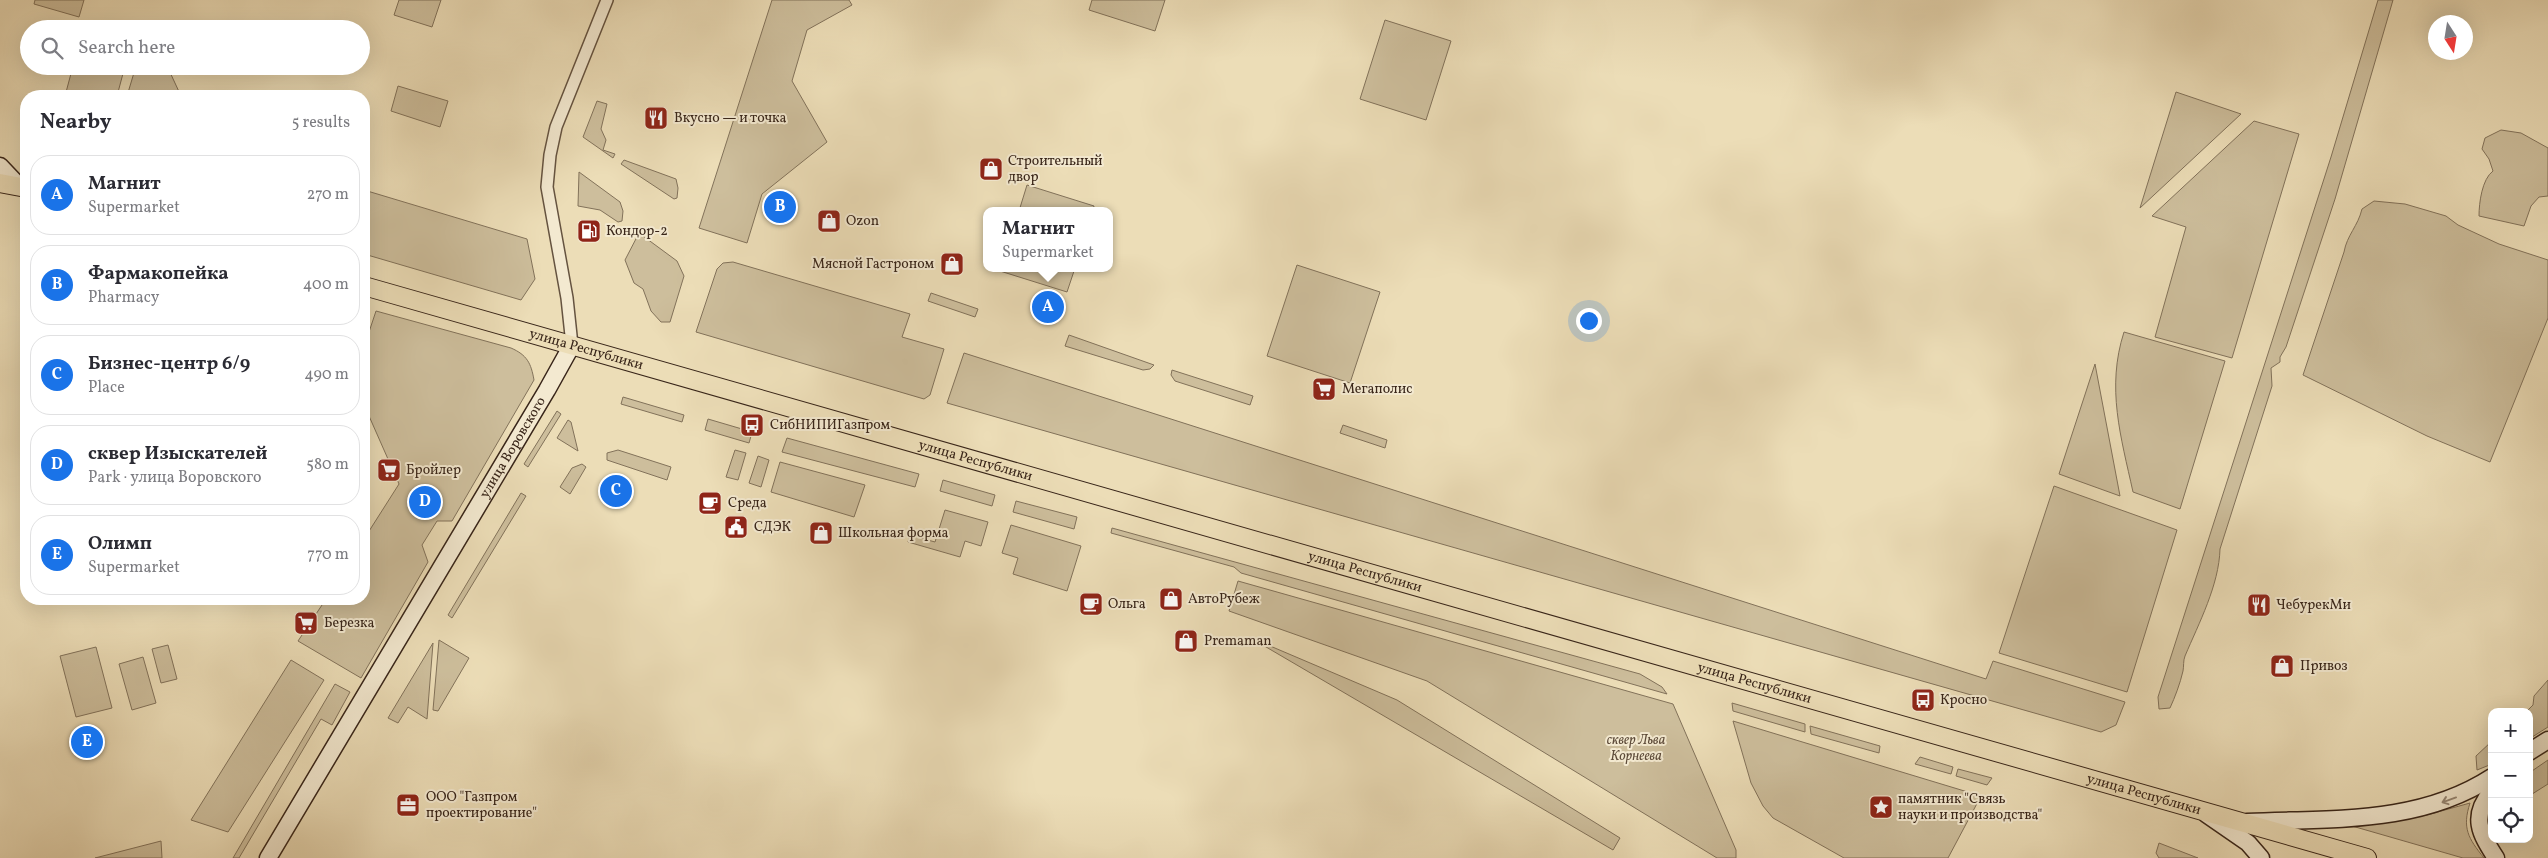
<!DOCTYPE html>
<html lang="en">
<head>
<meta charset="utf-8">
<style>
  body { margin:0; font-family:Vollkorn,serif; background:#f2f2f3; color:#2b2b33 }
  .controls { position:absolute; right:15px; bottom:15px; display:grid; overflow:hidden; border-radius:10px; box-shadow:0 5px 20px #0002 }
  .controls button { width:45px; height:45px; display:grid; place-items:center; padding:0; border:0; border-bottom:1px solid #e1e1e2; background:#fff; color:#2b2b33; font:25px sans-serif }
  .compass { position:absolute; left:2428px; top:15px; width:45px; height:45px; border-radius:50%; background:#fff; box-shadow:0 5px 20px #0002; rotate:168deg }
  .you { position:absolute; left:1588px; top:320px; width:18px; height:18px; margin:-12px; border:4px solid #fff; border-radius:50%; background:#1a73e8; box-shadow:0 0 0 8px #1a73e833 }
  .badge { display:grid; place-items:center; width:32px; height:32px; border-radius:50%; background:#1a73e8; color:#fff; font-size:16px; font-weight:700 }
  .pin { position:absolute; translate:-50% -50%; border:2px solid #fff; box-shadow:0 1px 5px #0006 }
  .popup { position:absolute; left:983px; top:207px; width:130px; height:65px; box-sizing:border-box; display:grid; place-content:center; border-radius:10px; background:#fff; filter:drop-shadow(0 1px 4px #0005); font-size:16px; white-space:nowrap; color:#7c7c81 }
  .popup b { font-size:19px; color:#2b2b33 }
  .popup::after { content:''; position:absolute; left:50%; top:100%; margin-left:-10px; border:10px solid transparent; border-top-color:#fff }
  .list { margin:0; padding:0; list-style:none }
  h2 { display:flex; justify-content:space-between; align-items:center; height:65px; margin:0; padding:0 20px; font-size:21px }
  h2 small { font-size:16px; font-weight:400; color:#7c7c81 }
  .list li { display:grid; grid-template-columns:32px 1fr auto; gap:15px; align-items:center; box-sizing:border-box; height:80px; margin:0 10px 10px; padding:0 10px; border:1px solid #e1e1e2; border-radius:20px }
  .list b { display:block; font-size:19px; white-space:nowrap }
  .list p { margin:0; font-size:16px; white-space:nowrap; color:#7c7c81 }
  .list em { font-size:16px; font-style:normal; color:#7c7c81 }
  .icon { flex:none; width:28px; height:28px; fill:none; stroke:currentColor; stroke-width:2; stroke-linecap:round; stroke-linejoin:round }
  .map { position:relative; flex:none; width:2548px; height:858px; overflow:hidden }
  .search { position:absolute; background:#fff; box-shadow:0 5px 20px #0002; left:20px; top:20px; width:350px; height:55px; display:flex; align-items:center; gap:12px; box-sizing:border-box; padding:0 18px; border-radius:28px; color:#7c7c81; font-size:19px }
  .panel { position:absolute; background:#fff; box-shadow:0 5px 20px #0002; left:20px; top:90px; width:350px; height:515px; border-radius:20px }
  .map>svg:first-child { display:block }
  .green { fill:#cdbe9c; stroke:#82725a }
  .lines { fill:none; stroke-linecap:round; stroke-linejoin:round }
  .street-casing { stroke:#655340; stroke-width:14 }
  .secondary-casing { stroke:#382519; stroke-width:19 }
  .primary-casing { stroke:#382519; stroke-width:20 }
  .street { stroke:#f3e9d0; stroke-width:11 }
  .secondary { stroke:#f3e9d0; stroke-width:16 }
  .primary { stroke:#ecddb7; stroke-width:18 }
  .oneway { stroke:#968774 }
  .labels { text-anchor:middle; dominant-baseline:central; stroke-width:4; stroke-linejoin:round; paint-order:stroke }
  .poi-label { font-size:14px; fill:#382519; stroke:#f3e9d0; text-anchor:start }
  .street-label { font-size:14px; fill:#382519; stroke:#f3e9d0 }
  .park-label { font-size:14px; font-style:italic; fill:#5d4b3a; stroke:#f3e9d0 }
</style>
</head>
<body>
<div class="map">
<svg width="2548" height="858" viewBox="0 0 2548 858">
  <rect width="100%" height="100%" fill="#ecddb7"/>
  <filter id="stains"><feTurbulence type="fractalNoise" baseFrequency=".004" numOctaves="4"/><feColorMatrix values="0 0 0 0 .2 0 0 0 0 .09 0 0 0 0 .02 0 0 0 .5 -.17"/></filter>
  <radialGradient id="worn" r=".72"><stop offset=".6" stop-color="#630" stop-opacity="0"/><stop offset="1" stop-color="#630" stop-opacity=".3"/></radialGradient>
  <g class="green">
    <path d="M35,0H84L79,17L34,4Z"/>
    <path d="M399,0H441L432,27L394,15Z"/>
    <path d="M772,0H849L852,5L807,30L792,81L827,142L762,194L747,243L699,228Z"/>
    <path d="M1092,0H1165L1155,31L1089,10Z"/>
    <path d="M2378,0H2393L2335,199L2286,347L2280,357V362L2271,368L2272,386L2220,549C2219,585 2199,623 2185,656C2183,661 2184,666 2183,671C2180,684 2175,697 2170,708L2159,709L2158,697L2331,157Z"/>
    <path d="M1385,20L1451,41L1426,120L1360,99Z"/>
    <path d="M73,66H125L117,96H65Z"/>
    <path d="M136,66L168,68L181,96H127Z"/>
    <path d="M398,86L448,101L440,127L391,111Z"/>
    <path d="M2176,92L2241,114L2140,208Z"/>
    <path d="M597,101L607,104L601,129L606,140L603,150L615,154L613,158L583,137Z"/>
    <path d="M2254,121L2299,134L2232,358L2155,337L2186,227L2152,216Z"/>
    <path d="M2501,130L2521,133L2548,148V196L2539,197L2531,206L2524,226L2479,216C2479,203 2482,179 2493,171L2489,159L2482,149L2485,138Z"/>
    <path d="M624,160L676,179L678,188L677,198L674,199L621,164Z"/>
    <path d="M579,172L620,202L623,211L622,221L618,222L600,210L578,206Z"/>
    <path d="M1027,185L1094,206L1093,211H1019Z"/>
    <path d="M364,190L527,239L535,279L521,300L364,254Z"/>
    <path d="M2374,201L2405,204L2446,216L2458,225L2499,244L2548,260V318L2490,462L2427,436L2303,375L2344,252C2347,235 2358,226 2362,209Z"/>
    <path d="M639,233L677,261L684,276L670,322H661L651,311L643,289L634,283L625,260Z"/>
    <path d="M733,262L910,314L902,337L944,349L930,395L924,399L696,332L717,269L723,263Z"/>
    <path d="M1297,265L1380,292L1350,383L1267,356Z"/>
    <path d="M1001,268H1075L1067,292L1000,271Z"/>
    <path d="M931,293L978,309L975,317L928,301Z"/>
    <path d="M376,311L511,348C527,355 531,363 534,380L452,521H437L422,545L428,562L361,678L298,641L326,599H364V539L399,484L369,416L364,414V334L368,335Z"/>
    <path d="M2124,332L2225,361L2180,509L2133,492C2121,437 2106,388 2124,332Z"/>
    <path d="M1069,335L1154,365L1150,369L1143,370L1065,346Z"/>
    <path d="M964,353L1986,679L1993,661L2125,702L2116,725L2101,732L947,403Z"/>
    <path d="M2095,364L2120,496L2059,474Z"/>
    <path d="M1172,370L1253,396L1250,405L1175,381L1171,375Z"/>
    <path d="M623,397L684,415L682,422L621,404Z"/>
    <path d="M557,411L561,414L528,467L524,464Z"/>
    <path d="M708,419L742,429L741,433L751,436L749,443L705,430Z"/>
    <path d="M568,420L571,422L578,451L557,438Z"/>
    <path d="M1343,425L1387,440L1385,448L1340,433Z"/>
    <path d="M787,438L919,474L915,487L782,452Z"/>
    <path d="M618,450L671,467L667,480L607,460V453Z"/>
    <path d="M735,450L746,453L738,480L726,477Z"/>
    <path d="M758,456L769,460L761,487L749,483Z"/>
    <path d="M780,462L865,485L854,517L771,492Z"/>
    <path d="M582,464L586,467L570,494L560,487L572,468Z"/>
    <path d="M943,480L995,495L992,506L940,491Z"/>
    <path d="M2054,486L2177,530L2127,692L1999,653Z"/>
    <path d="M521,493L526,496L452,618L448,615Z"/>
    <path d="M1016,501L1077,517L1074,529L1013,512Z"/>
    <path d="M945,510L988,522L981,546L965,541L960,557L908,542L910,535L935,542Z"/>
    <path d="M1011,525L1081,546L1067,591L1013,574L1018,558L1002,553Z"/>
    <path d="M1112,528L1640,674L1662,687L1667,694L1241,573L1234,567L1111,533Z"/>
    <path d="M1238,581L1673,704L1736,850V858H1717L1427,681L1229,611Z"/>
    <path d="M1249,637L1397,700L1620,838L1613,850Z"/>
    <path d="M439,640L469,658L438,711L433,710Z"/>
    <path d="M433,643L427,719L408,707L398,723L388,718Z"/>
    <path d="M168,645L177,679L161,683L152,649Z"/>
    <path d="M96,647L112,708L76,717L60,656Z"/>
    <path d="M143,657L156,703L132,710L119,664Z"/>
    <path d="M291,660L324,680L228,832L191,820Z"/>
    <path d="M2548,680V727L2529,739V712H2526L2533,705L2534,696Z"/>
    <path d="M335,684L350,692L332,725L321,719L239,858H233Z"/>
    <path d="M1732,703L1805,724V732L1733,711Z"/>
    <path d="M1733,721L1981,796L1948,858H1844L1773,818L1763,806L1751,783Z"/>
    <path d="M1810,726L1880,746L1879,753L1811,734Z"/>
    <path d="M2492,741V764L2477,770L2476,756Z"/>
    <path d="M1920,757L1953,767L1951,774L1915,764Z"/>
    <path d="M2548,760V784L2529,796V773Z"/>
    <path d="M1958,769L1992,778L1987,785L1956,776Z"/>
    <path d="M2470,803C2462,828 2468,838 2484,858H2463L2352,826L2427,815Z"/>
    <path d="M161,841L162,858H95Z"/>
    <path d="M2159,843L2198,858H2159L2156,853Z"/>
  </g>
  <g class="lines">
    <g class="street-casing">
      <path id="street" d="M572,345L567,298L547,187L550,155L556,127L607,0"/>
    </g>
    <g class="secondary-casing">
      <g id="secondary">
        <path d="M0,166L19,186"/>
        <path d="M2529,752L2548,740"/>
        <path d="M2492,791C2470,816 2480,834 2496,858"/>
        <path d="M2206,814L2248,843L2261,858"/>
        <path d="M2247,822C2331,818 2418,825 2492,777"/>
        <path id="s1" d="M268,858L547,390L572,345"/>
      </g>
    </g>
    <g class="primary-casing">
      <g id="primary">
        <path d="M0,183L26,188"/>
        <path id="s2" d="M364,286L2367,858"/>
      </g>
    </g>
    <use href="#street" class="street"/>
    <use href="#secondary" class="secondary"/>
    <use href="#primary" class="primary"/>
  </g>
  <defs><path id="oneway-shaft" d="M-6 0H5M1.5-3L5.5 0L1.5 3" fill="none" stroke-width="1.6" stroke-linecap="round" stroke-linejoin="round" transform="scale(1.25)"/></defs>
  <use class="oneway" href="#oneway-shaft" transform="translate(2449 800) rotate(160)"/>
  <defs>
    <g id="restaurant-square" transform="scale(1.25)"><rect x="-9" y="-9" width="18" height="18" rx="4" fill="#8f2418" stroke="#f3e9d0"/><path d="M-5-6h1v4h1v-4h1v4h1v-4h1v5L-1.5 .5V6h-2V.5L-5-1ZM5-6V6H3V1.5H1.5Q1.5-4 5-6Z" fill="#fff"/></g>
    <g id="shop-square" transform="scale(1.25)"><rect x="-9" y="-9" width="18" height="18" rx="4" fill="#8f2418" stroke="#f3e9d0"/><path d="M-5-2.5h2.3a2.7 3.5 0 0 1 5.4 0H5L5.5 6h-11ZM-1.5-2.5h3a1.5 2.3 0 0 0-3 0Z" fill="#fff"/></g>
    <g id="fuel-square" transform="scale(1.25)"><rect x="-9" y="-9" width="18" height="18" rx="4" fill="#8f2418" stroke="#f3e9d0"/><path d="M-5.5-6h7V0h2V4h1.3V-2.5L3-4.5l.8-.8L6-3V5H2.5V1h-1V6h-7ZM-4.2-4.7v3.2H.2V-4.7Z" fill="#fff"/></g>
    <g id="supermarket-square" transform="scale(1.25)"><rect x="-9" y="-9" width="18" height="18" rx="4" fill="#8f2418" stroke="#f3e9d0"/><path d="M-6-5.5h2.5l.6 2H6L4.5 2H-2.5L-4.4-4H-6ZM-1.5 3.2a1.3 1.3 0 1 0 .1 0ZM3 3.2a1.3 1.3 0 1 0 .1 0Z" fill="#fff"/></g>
    <g id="bus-square" transform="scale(1.25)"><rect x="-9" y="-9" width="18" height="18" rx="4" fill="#8f2418" stroke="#f3e9d0"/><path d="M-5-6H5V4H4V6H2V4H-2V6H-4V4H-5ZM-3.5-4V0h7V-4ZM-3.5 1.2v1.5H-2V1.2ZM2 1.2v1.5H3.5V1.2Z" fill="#fff"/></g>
    <g id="cafe-square" transform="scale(1.25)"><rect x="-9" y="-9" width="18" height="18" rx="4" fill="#8f2418" stroke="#f3e9d0"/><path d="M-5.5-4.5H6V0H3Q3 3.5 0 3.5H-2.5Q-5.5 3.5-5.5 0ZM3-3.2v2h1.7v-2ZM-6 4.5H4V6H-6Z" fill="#fff"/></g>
    <g id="civic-square" transform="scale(1.25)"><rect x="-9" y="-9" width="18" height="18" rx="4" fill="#8f2418" stroke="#f3e9d0"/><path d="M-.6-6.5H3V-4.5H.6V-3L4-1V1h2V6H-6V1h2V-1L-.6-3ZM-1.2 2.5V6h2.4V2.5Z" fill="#fff"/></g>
    <g id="office-square" transform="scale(1.25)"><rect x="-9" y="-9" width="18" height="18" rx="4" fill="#8f2418" stroke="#f3e9d0"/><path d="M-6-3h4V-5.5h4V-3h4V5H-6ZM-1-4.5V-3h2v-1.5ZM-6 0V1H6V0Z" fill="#fff"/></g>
    <g id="sight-square" transform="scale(1.25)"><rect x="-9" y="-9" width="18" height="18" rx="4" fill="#8f2418" stroke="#f3e9d0"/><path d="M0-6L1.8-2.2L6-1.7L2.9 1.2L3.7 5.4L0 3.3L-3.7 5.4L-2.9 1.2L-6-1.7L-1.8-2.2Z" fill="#fff"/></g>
  </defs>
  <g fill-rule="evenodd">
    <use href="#restaurant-square" x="656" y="118"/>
    <use href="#shop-square" x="991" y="169"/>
    <use href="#shop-square" x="829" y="221"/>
    <use href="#fuel-square" x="589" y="231"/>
    <use href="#shop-square" x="952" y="264"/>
    <use href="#supermarket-square" x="1324" y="389"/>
    <use href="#bus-square" x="752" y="425"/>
    <use href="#supermarket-square" x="389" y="470"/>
    <use href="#cafe-square" x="710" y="503"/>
    <use href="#civic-square" x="736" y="527"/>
    <use href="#shop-square" x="821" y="533"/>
    <use href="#shop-square" x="1171" y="599"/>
    <use href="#cafe-square" x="1091" y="604"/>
    <use href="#restaurant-square" x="2259" y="605"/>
    <use href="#supermarket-square" x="306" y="623"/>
    <use href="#shop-square" x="1186" y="641"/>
    <use href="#shop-square" x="2282" y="666"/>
    <use href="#bus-square" x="1923" y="700"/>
    <use href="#office-square" x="408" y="805"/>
    <use href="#sight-square" x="1881" y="807"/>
  </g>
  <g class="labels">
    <g class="poi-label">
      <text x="674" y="118">Вкусно — и точка</text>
      <text x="1008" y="161">Строительный<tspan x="1008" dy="16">двор</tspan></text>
      <text x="846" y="221">Ozon</text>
      <text x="606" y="231">Кондор-2</text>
      <text x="934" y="264" text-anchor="end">Мясной Гастроном</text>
      <text x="1342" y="389">Мегаполис</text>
      <text x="770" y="425">СибНИПИГазпром</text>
      <text x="406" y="470">Бройлер</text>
      <text x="728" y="503">Среда</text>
      <text x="754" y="527">СДЭК</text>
      <text x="838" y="533">Школьная форма</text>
      <text x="1188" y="599">АвтоРубеж</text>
      <text x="1108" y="604">Ольга</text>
      <text x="2276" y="605">ЧебурекМи</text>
      <text x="324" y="623">Березка</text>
      <text x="1204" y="641">Premaman</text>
      <text x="2300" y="666">Привоз</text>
      <text x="1940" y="700">Кросно</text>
      <text x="426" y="797">ООО "Газпром<tspan x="426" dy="16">проектирование"</tspan></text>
      <text x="1898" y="799">памятник "Связь<tspan x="1898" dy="16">науки и производства"</tspan></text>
    </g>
    <g class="street-label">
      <text stroke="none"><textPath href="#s2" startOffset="231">улица Республики</textPath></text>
      <text stroke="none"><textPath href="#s1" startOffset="478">улица Воровского</textPath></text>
      <text stroke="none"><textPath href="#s2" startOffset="636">улица Республики</textPath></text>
      <text stroke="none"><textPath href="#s2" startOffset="1041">улица Республики</textPath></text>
      <text stroke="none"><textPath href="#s2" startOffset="1446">улица Республики</textPath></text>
      <text stroke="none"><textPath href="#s2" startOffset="1851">улица Республики</textPath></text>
    </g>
    <g class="park-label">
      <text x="1636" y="740">сквер Льва<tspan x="1636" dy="16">Корнеева</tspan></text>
    </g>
  </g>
  <rect width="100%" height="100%" filter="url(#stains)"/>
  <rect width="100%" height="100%" fill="url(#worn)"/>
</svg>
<div class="controls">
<button>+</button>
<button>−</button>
<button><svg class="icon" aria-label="locate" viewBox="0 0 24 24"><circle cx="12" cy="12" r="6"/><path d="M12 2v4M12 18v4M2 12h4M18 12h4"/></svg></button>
</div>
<svg class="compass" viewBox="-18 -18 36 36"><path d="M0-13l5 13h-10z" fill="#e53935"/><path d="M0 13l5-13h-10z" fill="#7c7c81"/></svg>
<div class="you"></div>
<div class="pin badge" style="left:1048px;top:307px">A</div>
<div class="popup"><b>Магнит</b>Supermarket</div>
<div class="pin badge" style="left:780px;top:207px">B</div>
<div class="pin badge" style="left:616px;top:491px">C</div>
<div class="pin badge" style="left:425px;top:502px">D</div>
<div class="pin badge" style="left:87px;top:742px">E</div>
<div class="search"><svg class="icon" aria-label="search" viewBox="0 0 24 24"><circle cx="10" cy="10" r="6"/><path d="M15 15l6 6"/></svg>Search here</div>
<section class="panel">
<h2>Nearby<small>5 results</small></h2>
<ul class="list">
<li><span class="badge">A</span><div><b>Магнит</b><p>Supermarket</p></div><em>270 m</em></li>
<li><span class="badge">B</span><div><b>Фармакопейка</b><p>Pharmacy</p></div><em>400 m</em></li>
<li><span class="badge">C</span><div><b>Бизнес-центр 6/9</b><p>Place</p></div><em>490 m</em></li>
<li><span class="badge">D</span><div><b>сквер Изыскателей</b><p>Park · улица Воровского</p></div><em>580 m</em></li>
<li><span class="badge">E</span><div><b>Олимп</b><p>Supermarket</p></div><em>770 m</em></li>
</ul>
</section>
</div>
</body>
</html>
